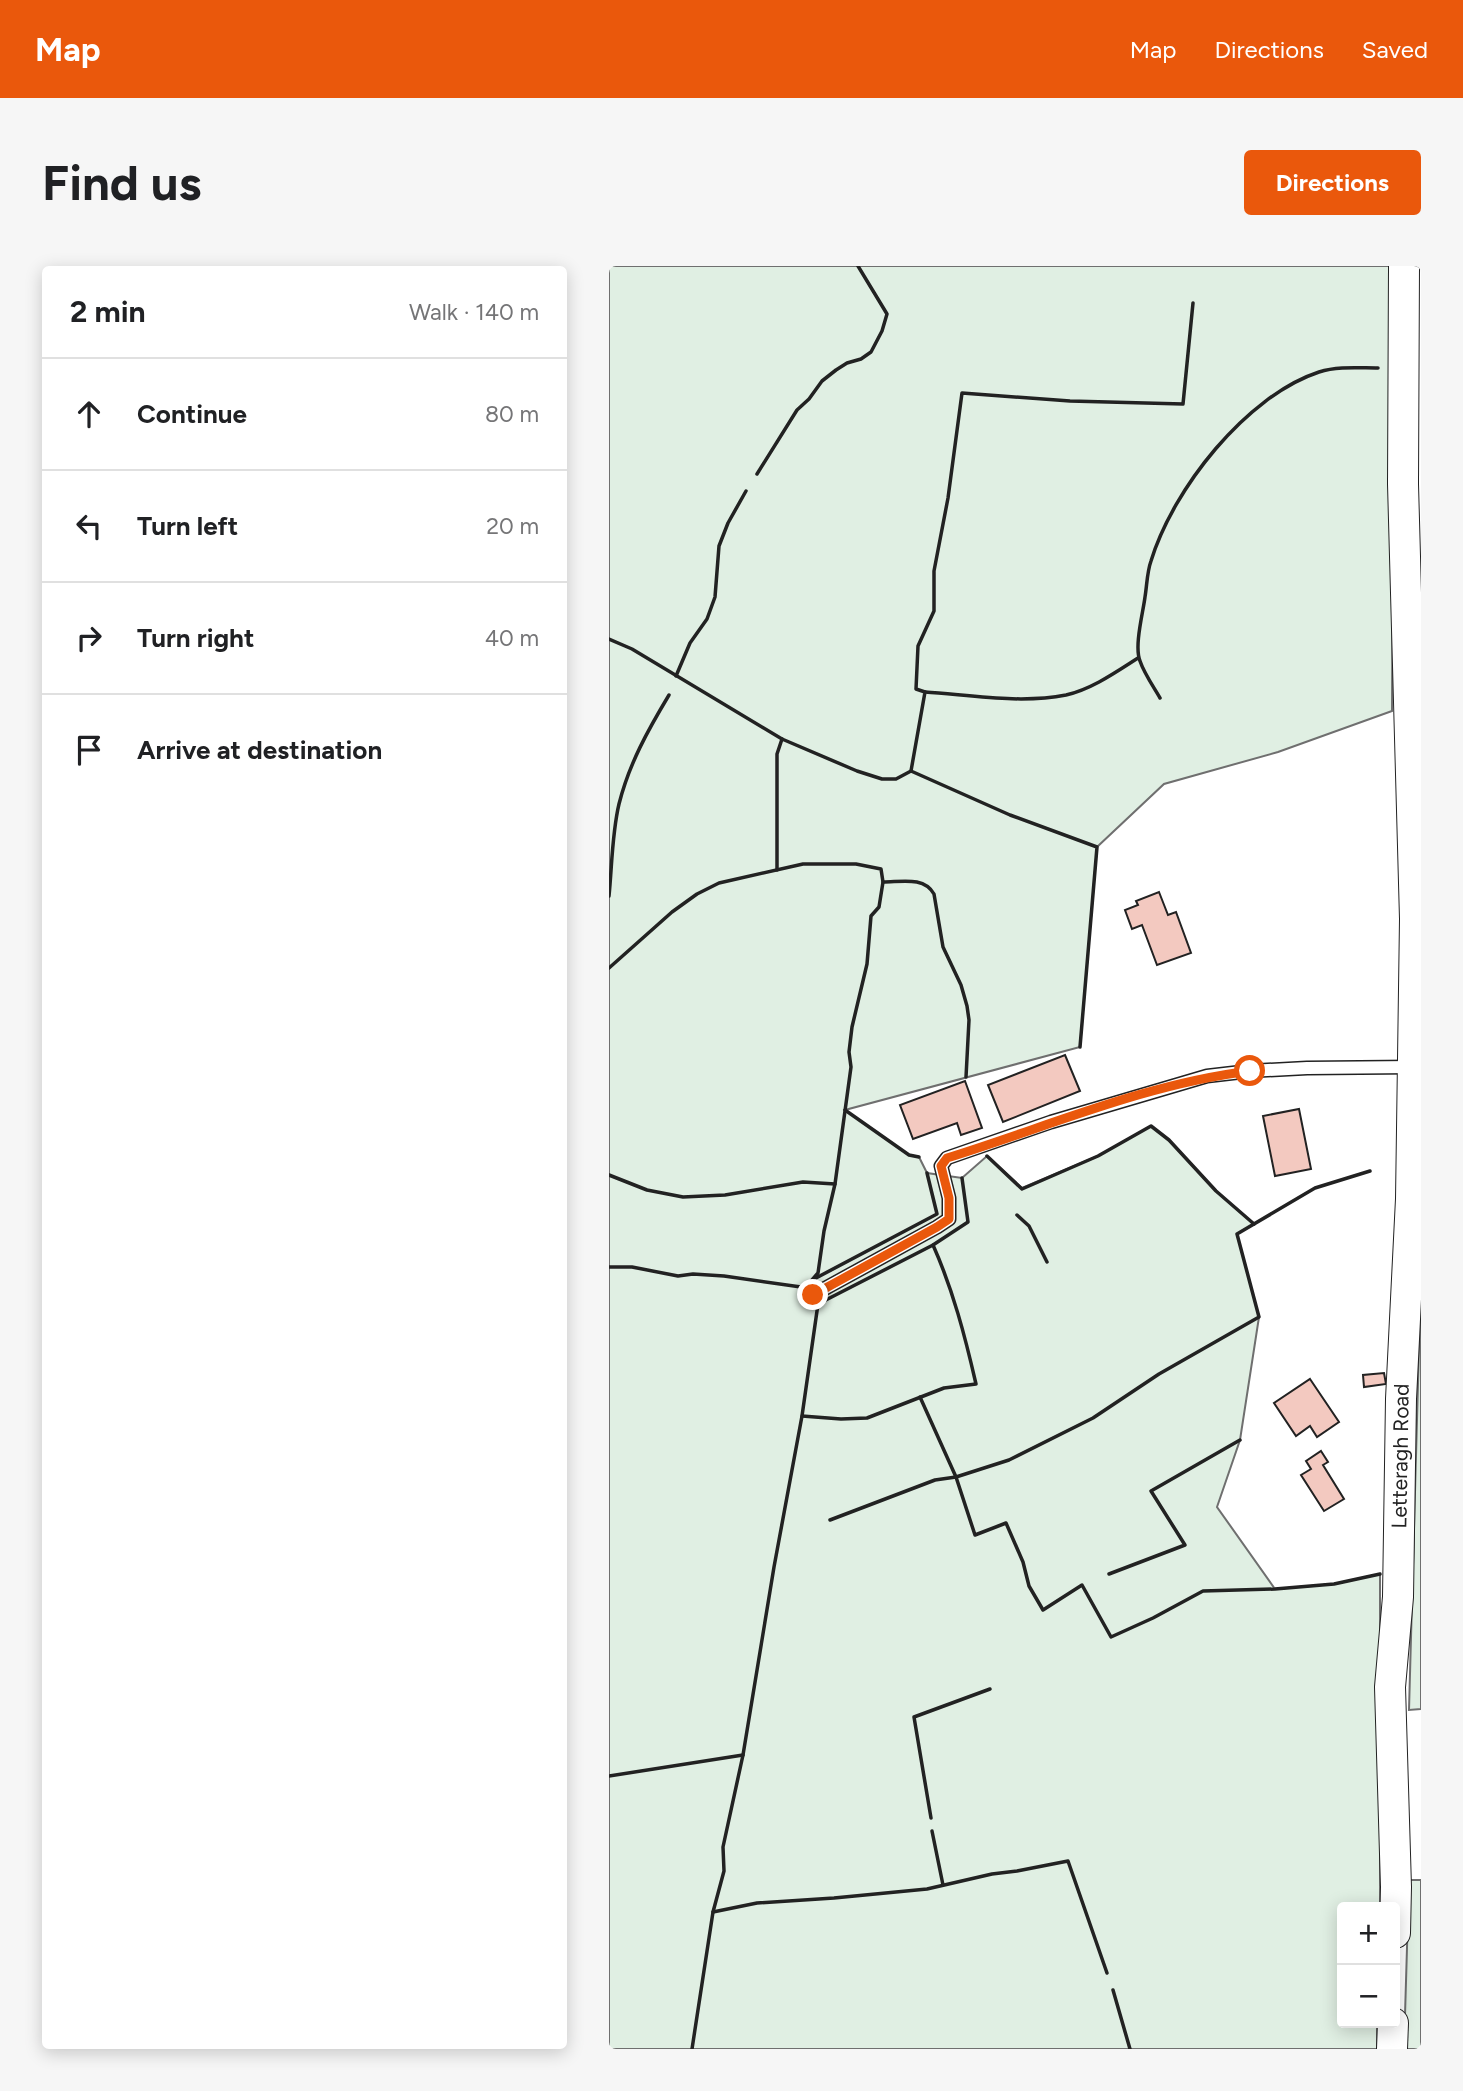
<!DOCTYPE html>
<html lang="en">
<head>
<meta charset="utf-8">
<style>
  body { margin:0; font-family:Figtree,sans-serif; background:#f6f6f6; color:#202124 }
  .controls { position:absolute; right:21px; bottom:21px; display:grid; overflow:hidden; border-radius:7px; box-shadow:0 4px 18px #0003 }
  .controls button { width:63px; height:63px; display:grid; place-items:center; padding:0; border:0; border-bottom:2px solid #e0e0e0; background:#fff; color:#202124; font:35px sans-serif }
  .stop { position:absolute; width:21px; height:21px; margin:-16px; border:5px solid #ea580c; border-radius:50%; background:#fff }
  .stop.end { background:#ea580c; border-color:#fff; box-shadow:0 2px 7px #0008 }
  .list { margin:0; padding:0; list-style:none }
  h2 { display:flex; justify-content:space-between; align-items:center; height:91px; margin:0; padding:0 28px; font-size:30px }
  h2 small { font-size:23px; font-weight:400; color:#757577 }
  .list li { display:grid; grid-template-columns:46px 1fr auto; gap:21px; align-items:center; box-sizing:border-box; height:112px; padding:0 28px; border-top:2px solid #e0e0e0 }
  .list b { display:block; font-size:26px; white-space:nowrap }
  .list em { font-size:23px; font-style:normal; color:#757577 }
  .icon { flex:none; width:38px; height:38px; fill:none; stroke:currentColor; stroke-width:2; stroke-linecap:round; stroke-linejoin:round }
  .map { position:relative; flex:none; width:812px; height:1783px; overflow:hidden; border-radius:7px }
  header { display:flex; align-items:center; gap:42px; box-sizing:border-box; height:98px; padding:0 35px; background:#ea580c; color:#fff }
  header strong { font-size:33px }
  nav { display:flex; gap:38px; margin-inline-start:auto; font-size:24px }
  .intro { display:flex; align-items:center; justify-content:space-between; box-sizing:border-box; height:168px; padding:0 42px }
  h1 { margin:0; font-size:49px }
  .button { padding:18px 32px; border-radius:7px; background:#ea580c; color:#fff; font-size:24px; font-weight:700 }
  main { display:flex; gap:42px; padding:0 42px }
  aside { flex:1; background:#fff; border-radius:7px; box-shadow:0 4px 18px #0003 }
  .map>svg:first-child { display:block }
  .green { fill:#e0efe3; stroke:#6f6f6f; stroke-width:2 }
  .building { fill:#f3c9c0; stroke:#222; stroke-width:2 }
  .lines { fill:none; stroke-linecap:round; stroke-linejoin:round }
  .service-casing { stroke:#222; stroke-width:15 }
  .tertiary-casing { stroke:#222; stroke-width:32 }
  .service { stroke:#fff; stroke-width:12 }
  .tertiary { stroke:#fff; stroke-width:30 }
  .wall { stroke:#222; stroke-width:3.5 }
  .route { stroke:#ea580c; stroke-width:9 }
  .labels { text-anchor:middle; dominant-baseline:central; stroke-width:5; stroke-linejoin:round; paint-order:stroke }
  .street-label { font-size:21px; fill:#222; stroke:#fff }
</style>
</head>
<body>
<header>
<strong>Map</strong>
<nav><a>Map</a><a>Directions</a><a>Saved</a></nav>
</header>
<div class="intro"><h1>Find us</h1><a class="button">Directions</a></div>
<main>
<aside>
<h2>2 min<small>Walk · 140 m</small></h2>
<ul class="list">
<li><svg class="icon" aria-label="ahead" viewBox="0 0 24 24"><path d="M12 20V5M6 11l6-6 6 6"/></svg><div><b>Continue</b></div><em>80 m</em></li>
<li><svg class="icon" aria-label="left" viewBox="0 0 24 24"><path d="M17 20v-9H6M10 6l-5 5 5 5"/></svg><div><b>Turn left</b></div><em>20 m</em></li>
<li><svg class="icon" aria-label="right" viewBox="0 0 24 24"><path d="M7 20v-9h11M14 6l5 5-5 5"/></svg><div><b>Turn right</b></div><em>40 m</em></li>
<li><svg class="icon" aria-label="arrive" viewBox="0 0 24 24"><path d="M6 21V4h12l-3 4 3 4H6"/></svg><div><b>Arrive at destination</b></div></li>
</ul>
</aside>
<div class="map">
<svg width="812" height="1783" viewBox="0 0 812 1783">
  <rect width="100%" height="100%" fill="#fff"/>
  <g class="green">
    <path d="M0,0H785L783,445L669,486L555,518L488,581L471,781L236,844L300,889L310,891L318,907L353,912L378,890L413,922L489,890L542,860L560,874L607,925L645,958L628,968L650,1051L631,1174L608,1241L666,1323L725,1318L771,1308V1641H733V1757H768V1783H0Z"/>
    <path d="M812,927V1443L800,1444L810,1081Z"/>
    <path d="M800,1614H812V1783H795Z"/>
  </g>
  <g class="building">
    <path d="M550,626L559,649L567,646L582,687L548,699L533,659L523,663L516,644L529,639L527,635Z"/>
    <path d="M456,789L471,825L394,856L379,819Z"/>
    <path d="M356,815L373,862L352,869L348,857L304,873L291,839Z"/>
    <path d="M690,843L702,903L666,910L654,850Z"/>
    <path d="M775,1107L777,1118L755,1121L754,1109Z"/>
    <path d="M701,1113L730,1156L708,1171L701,1160L687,1170L665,1137Z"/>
    <path d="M712,1185L719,1196L714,1199L735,1233L715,1245L692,1209L702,1203L697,1195Z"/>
  </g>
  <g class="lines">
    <g class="service-casing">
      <path id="service" d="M204,1029L328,961L340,953V932L332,900L338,892L442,856L598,810L641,805L698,802L804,801"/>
    </g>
    <g class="tertiary-casing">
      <g id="tertiary">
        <path d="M786,1667L787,1621L781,1421L789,1331L792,1133L802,933L806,653L794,218L795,0"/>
        <path d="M783,1783L784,1757"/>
      </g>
    </g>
    <use href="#service" class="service"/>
    <use href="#tertiary" class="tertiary"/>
    <g class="wall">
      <path d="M148,208L188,144L200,133L213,115L227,104L238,97L252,93L262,86L273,65L278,48L249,0"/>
      <path d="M0,373L23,383L173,473L248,505L273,513H287L302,505L401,549L488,581L471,781"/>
      <path d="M67,410L81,377L98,353L106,331L110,280L119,257L137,225"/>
      <path d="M316,426C361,429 411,438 457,429C483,423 507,406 529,392"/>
      <path d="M551,432C544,420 535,407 531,395C525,380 534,347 536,331C538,319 538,306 542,295C564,223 637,130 710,106C729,100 749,102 769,102"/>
      <path d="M302,505L316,426L307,423L309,380L325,345V305L339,232L353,127L461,135L574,138L584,37"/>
      <path d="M168,604V488L173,473"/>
      <path d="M274,616C292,616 315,610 325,628L334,681L352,719L358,740L360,754L357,811"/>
      <path d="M0,630C3,600 3,567 10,538C20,498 39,464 60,429"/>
      <path d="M0,702L63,646L88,628L110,617L194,598H247L272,603L274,616L270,641L262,650L258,698L243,761L240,786L242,801L226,918L215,965L209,1007L203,1014L204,1019L199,1022L115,1010L84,1008L69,1010L23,1001H0"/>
      <path d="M236,844L300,889L310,891"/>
      <path d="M378,890L413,923L489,890L542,860L560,874L607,925L645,958"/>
      <path d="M0,909L38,924L74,931L116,929L194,916L226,918"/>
      <path d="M408,949L420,960L438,996"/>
      <path d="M207,1012L328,948L318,907"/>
      <path d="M311,1131L347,1211L366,1269L397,1257L414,1296L420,1320L434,1344L473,1319L502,1371L544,1352L594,1325L666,1323L725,1318L771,1308"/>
      <path d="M193,1150L232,1153L258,1152L335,1122L367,1118C356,1070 344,1024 324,979"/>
      <path d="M221,1254L326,1214L347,1211L400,1194L484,1152L550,1108L650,1051L628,968L706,922L761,905"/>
      <path d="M500,1308L576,1279L542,1225L631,1174"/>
      <path d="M0,1510L134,1489"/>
      <path d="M322,1552L305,1451L381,1423"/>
      <path d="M323,1565L334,1619"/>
      <path d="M104,1646L148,1637L225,1632L318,1623L383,1608L408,1605L459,1595L498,1707"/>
      <path d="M504,1724L521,1783"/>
      <path d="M83,1783L104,1646L115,1605L114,1581L134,1489L165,1301L193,1150L209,1038L324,979L359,956L353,912"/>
    </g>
  </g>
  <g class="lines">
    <path class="route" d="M204,1029L328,961L340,953V932L332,900L338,892C438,861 536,818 641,805"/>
  </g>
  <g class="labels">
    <g class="street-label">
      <text transform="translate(791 1190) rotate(-89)">Letteragh Road</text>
    </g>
  </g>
</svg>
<div class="controls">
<button>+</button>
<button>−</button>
</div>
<div class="stop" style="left:641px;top:805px"></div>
<div class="stop end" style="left:204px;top:1029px"></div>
</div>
</main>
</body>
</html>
